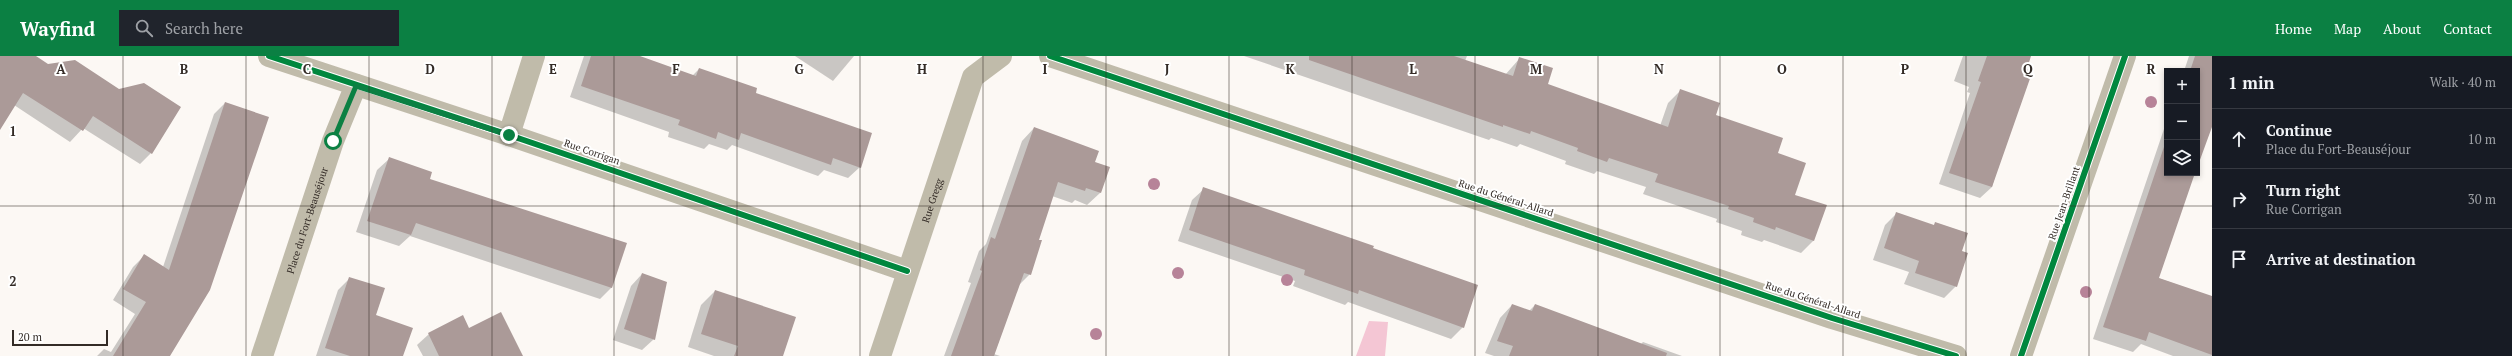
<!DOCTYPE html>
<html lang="en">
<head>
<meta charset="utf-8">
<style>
  body { margin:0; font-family:"PT Serif",serif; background:#20242c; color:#f1f3f6 }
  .controls { position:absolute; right:12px; top:12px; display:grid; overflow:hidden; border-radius:0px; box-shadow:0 2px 6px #0003 }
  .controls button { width:36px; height:36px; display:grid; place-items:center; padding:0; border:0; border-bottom:1px solid #363941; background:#171b24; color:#f1f3f6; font:20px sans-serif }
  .scale { position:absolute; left:12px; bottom:10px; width:96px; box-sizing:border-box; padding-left:4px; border:2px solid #332b26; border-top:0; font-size:11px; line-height:14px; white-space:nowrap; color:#332b26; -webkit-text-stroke:3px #fff; paint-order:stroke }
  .stop { position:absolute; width:12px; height:12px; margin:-9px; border:3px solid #0b8043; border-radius:50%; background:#fff }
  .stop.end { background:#0b8043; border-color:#fff; box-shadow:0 1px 4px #0008 }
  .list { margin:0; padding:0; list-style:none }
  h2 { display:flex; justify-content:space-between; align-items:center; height:52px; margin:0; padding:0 16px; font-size:17px }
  h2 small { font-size:13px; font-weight:400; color:#9ea1a6 }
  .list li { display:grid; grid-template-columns:26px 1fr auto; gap:12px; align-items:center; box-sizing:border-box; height:60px; padding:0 16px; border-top:1px solid #363941 }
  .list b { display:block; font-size:15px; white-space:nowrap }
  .list p { margin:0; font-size:13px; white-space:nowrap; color:#9ea1a6 }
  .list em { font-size:13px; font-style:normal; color:#9ea1a6 }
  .icon { flex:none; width:22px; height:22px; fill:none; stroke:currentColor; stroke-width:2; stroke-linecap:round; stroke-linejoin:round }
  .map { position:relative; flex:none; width:2212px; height:300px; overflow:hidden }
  header { display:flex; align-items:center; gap:24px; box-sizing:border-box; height:56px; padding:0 20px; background:#0b8043; color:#fff }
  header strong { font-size:19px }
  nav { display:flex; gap:22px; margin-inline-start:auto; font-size:14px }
  .search { width:280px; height:36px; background:#20242c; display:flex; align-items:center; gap:10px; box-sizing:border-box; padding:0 14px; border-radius:0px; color:#9ea1a6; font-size:15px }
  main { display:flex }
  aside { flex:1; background:#171b24 }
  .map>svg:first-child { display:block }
  .forest { fill:#f4c6d4 }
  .shadow { fill:#0003 }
  .building { fill:#ab9a98 }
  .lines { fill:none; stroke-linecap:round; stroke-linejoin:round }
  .street { stroke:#c0bbaa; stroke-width:22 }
  .cycleway-casing { stroke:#fff; stroke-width:8 }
  .cycleway { stroke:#00873e; stroke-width:6 }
  .tree { fill:#b78398 }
  .route { stroke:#0b8043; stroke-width:5 }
  .grid { fill:none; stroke:#332b26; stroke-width:1; stroke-opacity:0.55 }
  .labels { text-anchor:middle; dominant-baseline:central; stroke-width:4; stroke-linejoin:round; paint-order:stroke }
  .street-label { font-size:10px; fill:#332b26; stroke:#fff }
  .grid-label { font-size:13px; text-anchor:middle; font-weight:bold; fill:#332b26; stroke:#fff; stroke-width:4; stroke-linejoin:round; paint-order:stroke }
</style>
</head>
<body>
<header>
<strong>Wayfind</strong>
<div class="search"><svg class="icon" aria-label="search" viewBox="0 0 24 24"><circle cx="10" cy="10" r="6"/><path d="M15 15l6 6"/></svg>Search here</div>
<nav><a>Home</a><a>Map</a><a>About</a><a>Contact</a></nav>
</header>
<main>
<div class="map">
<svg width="2212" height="300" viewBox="0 0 2212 300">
  <rect width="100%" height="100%" fill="#fcf8f4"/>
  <path class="forest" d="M1369,265L1388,266L1385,300H1356Z"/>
  <g class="shadow">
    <path d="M0,0H34L151,97L140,108L83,72L70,86L14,49L0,61Z"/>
    <path d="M584,0H637L692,20L699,13L754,38L860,111L848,122L824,114L818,120L732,89L727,94L709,88L704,93L668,81L669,76L570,41Z"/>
    <path d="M795,0H854L833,25Z"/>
    <path d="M1244,0H1467L1465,5L1505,19L1520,2L1546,29L1660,70L1668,47L1681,34L1715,60L1777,98L1814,184L1801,197L1764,184L1762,186L1741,179L1742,175L1716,166L1717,163L1643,138L1646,131L1597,115L1594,118L1565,108L1566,105L1520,88L1517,91L1491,82L1489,84Z"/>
    <path d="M1963,0H2030L1992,131L1980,142L1939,128L1970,37L1967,36L1969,31L1954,25Z"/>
    <path d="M2189,0H2212V66L2197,109V15H2184Z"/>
    <path d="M225,47L167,300H97L104,293L111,296L135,258L113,244L133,211L144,200L163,211L214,58Z"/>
    <path d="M2167,64V117H2194L2158,222L2212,241V300H2173L2141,288L2133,296L2093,283Z"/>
    <path d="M1034,72L1094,106L1100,137L1087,149L1075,144L1072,147L1052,140L1038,184L1030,218L1019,229L994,298L1000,300H944L971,227L968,226L979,195L986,188L1022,85Z"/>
    <path d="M389,103L429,123L612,231L600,243L410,180L399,190L356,176L377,114Z"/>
    <path d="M1204,133L1372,193L1463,271L1451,283L1348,246L1345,249L1293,230L1295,225L1178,185L1192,144Z"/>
    <path d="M1897,157L1933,170L1936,167L1961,196L1956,230L1944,242L1904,228L1909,216L1873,204L1885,169Z"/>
    <path d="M642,218L654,283L642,294L613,284L631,230Z"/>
    <path d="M350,222L375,260L402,300H316L338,234Z"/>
    <path d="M715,235L782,300H714L688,291L701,249Z"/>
    <path d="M1512,249L1529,255L1535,249L1641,288L1643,286L1682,300H1494L1485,297L1500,262Z"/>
    <path d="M469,273L521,300H423L417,289L429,278Z"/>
  </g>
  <g class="building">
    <path d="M0,0H36L48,8L75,4L119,33L144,27L181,51L152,98L93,60L83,75L23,37L0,74Z"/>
    <path d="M591,0H640L696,20L699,12L757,32L756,37L872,77L861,112L833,102L831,109L741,77L739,84L718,76L716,83L678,69L680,64L581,30Z"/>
    <path d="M1309,0H1454L1513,20L1519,1L1553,12L1548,28L1668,71L1680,33L1720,47L1716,59L1783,82L1778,97L1806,107L1795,139L1827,149L1814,185L1776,171L1775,174L1753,166L1754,162L1728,153L1729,150L1655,126L1658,118L1609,102L1607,106L1577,95L1578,92L1531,75L1530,78L1503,69V71L1309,4Z"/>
    <path d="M1987,0H2031L2027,13L2033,14L1992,131L1949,117L1981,26L1978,25Z"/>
    <path d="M2195,0H2212V71L2197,112V15H2190Z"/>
    <path d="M225,46L269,61L210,234L170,300H113L146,246L123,233L144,198L169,214Z"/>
    <path d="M1034,71L1099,95L1095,106L1110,111L1101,137L1086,132L1085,135L1058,126L1039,184H1042L1031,219L1024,217L994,300H951L982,215L980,214L991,181L995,183Z"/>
    <path d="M2167,82V117H2195L2159,222L2212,240V299L2149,276L2146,285L2103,271Z"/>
    <path d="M389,101L432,116L430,123L627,187L612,232L416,167L411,179L367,165Z"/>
    <path d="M1203,131L1374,190L1373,192L1478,229L1464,272L1359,234L1358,238L1304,219L1305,214L1189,174Z"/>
    <path d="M1896,156L1934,169L1935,166L1968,177L1962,195L1968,197L1957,231L1915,217L1919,205L1884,192Z"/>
    <path d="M642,217L667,226L655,284L624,273Z"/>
    <path d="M349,221L385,232L376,259L413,272L403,300H350L325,292Z"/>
    <path d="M715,234L796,261L783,300H734L738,290L701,278Z"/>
    <path d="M1512,248L1532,255L1535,248L1667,297L1666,300H1509L1513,290L1497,285Z"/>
    <path d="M501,256L523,300H439L428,277L463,259L469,272Z"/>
  </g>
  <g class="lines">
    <g class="street">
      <path d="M269,0L509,79L907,215"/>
      <path d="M1050,0L1832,262L1956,300"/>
      <path d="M509,79L534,0"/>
      <path id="s1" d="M262,300L333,85L356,29"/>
      <path id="s2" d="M880,300L973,21L1001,0"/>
      <path d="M2021,300L2125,0"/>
    </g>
    <g class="cycleway-casing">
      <g id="cycleway">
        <path d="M269,0L509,79L907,215"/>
        <path d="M1050,0L1832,262L1956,300"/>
        <path d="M2021,300L2125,0"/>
      </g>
    </g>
    <use href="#cycleway" class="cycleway"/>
  </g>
  <g class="tree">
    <circle cx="2151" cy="46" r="6"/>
    <circle cx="1154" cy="128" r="6"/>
    <circle cx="1178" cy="217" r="6"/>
    <circle cx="1287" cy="224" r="6"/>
    <circle cx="2086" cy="236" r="6"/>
    <circle cx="1096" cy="278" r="6"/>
  </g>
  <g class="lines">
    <path class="route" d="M333,85L356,30L509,79"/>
  </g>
  <path class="grid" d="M123,0V300M246,0V300M369,0V300M492,0V300M614,0V300M737,0V300M860,0V300M983,0V300M1106,0V300M1229,0V300M1352,0V300M1475,0V300M1598,0V300M1720,0V300M1843,0V300M1966,0V300M2089,0V300M0,150H2212"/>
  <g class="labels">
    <g class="street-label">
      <text transform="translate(592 96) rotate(19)">Rue Corrigan</text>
      <text transform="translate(1506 142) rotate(18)">Rue du Général-Allard</text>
      <text stroke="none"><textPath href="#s2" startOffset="164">Rue Gregg</textPath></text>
      <text transform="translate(2064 147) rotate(-71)">Rue Jean-Brillant</text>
      <text stroke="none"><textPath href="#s1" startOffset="143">Place du Fort-Beauséjour</textPath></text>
      <text transform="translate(1813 244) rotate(18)">Rue du Général-Allard</text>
    </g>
  </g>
  <g class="grid-label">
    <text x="61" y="18">A</text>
    <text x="184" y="18">B</text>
    <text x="307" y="18">C</text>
    <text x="430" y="18">D</text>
    <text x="553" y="18">E</text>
    <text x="676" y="18">F</text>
    <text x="799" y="18">G</text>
    <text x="922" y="18">H</text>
    <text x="1045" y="18">I</text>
    <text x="1167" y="18">J</text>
    <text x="1290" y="18">K</text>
    <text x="1413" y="18">L</text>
    <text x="1536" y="18">M</text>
    <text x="1659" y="18">N</text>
    <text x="1782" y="18">O</text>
    <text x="1905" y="18">P</text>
    <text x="2028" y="18">Q</text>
    <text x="2151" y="18">R</text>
    <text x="13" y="80">1</text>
    <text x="13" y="230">2</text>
  </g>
</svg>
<div class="controls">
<button>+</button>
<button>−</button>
<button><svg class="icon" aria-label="layers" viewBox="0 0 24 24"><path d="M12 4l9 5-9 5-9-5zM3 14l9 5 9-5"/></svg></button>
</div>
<div class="scale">20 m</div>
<div class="stop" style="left:333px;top:85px"></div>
<div class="stop end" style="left:509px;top:79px"></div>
</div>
<aside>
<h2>1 min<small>Walk · 40 m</small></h2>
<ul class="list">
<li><svg class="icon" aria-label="ahead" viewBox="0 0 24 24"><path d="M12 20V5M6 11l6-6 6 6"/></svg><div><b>Continue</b><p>Place du Fort-Beauséjour</p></div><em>10 m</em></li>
<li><svg class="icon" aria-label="right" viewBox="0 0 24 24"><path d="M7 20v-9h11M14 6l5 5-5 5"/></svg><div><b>Turn right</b><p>Rue Corrigan</p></div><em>30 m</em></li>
<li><svg class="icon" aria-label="arrive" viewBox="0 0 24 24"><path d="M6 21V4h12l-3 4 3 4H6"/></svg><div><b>Arrive at destination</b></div></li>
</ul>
</aside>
</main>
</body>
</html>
